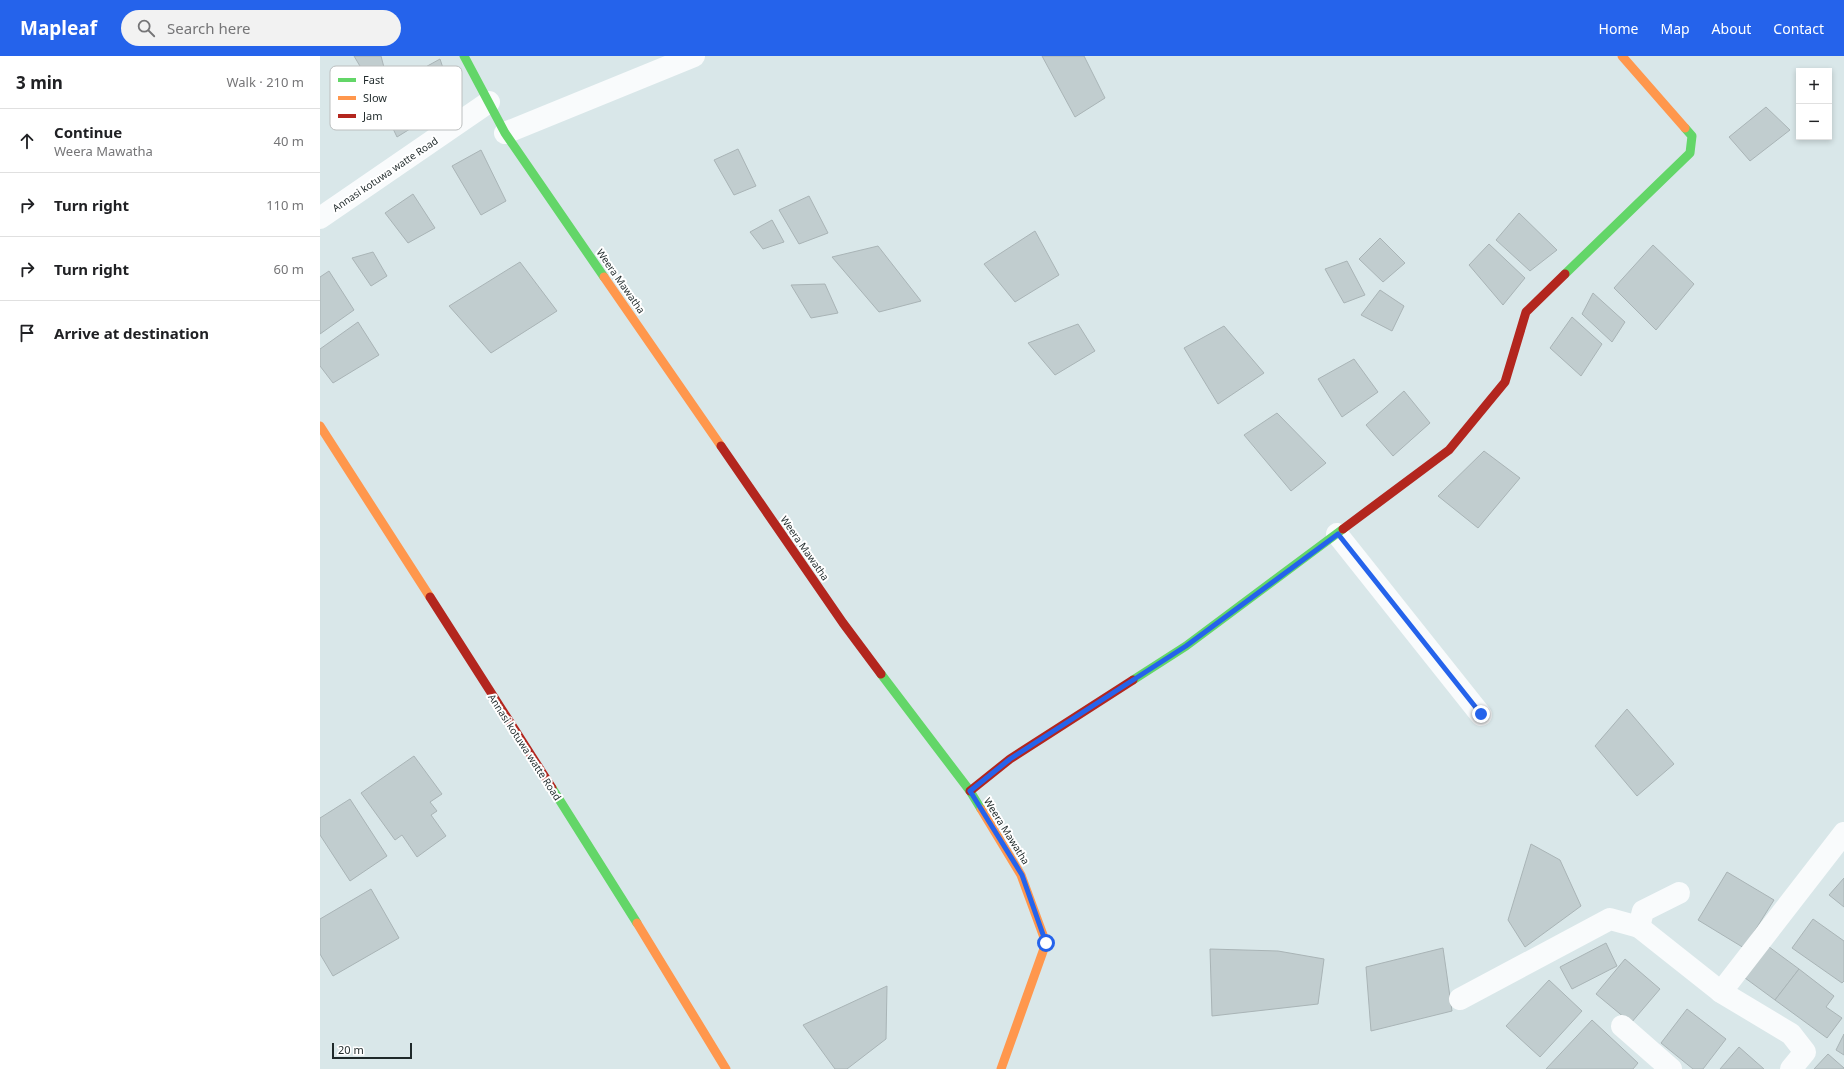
<!DOCTYPE html>
<html lang="en">
<head>
<meta charset="utf-8">
<style>
  body { margin:0; font-family:"Noto Sans",sans-serif; background:#f2f2f2; color:#202124 }
  .controls { position:absolute; right:12px; top:12px; display:grid; overflow:hidden; border-radius:0px; box-shadow:0 2px 6px #0003 }
  .controls button { width:36px; height:36px; display:grid; place-items:center; padding:0; border:0; border-bottom:1px solid #e0e0e0; background:#fff; color:#202124; font:20px sans-serif }
  .scale { position:absolute; left:12px; bottom:10px; width:80px; box-sizing:border-box; padding-left:4px; border:2px solid #1f292a; border-top:0; font-size:11px; line-height:14px; white-space:nowrap; color:#1f292a; -webkit-text-stroke:3px #fff; paint-order:stroke }
  .stop { position:absolute; width:12px; height:12px; margin:-9px; border:3px solid #2563eb; border-radius:50%; background:#fff }
  .stop.end { background:#2563eb; border-color:#fff; box-shadow:0 1px 4px #0008 }
  .list { margin:0; padding:0; list-style:none }
  h2 { display:flex; justify-content:space-between; align-items:center; height:52px; margin:0; padding:0 16px; font-size:17px }
  h2 small { font-size:13px; font-weight:400; color:#757577 }
  .list li { display:grid; grid-template-columns:26px 1fr auto; gap:12px; align-items:center; box-sizing:border-box; height:64px; padding:0 16px; border-top:1px solid #e0e0e0 }
  .list b { display:block; font-size:15px; white-space:nowrap }
  .list p { margin:0; font-size:13px; white-space:nowrap; color:#757577 }
  .list em { font-size:13px; font-style:normal; color:#757577 }
  .icon { flex:none; width:22px; height:22px; fill:none; stroke:currentColor; stroke-width:2; stroke-linecap:round; stroke-linejoin:round }
  .map { position:relative; flex:none; width:1524px; height:1013px; overflow:hidden }
  header { display:flex; align-items:center; gap:24px; box-sizing:border-box; height:56px; padding:0 20px; background:#2563eb; color:#fff }
  header strong { font-size:19px }
  nav { display:flex; gap:22px; margin-inline-start:auto; font-size:14px }
  .search { width:280px; height:36px; background:#f2f2f2; display:flex; align-items:center; gap:10px; box-sizing:border-box; padding:0 14px; border-radius:22px; color:#757577; font-size:15px }
  main { display:flex }
  aside { flex:1; background:#fff }
  .map>svg:first-child { display:block }
  .building { fill:#c1cdcf; stroke:#a9b4b6 }
  .lines { fill:none; stroke-linecap:round; stroke-linejoin:round }
  .street { stroke:#f9fbfc; stroke-width:22 }
  .fast { stroke:#63d668; stroke-width:9 }
  .slow { stroke:#ff974d; stroke-width:9 }
  .jam { stroke:#b3261e; stroke-width:9 }
  .route { stroke:#2563eb; stroke-width:5 }
  .labels { text-anchor:middle; dominant-baseline:central; stroke-width:4; stroke-linejoin:round; paint-order:stroke }
  .street-label { font-size:10px; fill:#1f292a; stroke:#fff }
  .key { fill:#fff; stroke:#bcbfbf; stroke-width:1 }
  .key-label { font-size:11px; fill:#1f292a }
</style>
</head>
<body>
<header>
<strong>Mapleaf</strong>
<div class="search"><svg class="icon" aria-label="search" viewBox="0 0 24 24"><circle cx="10" cy="10" r="6"/><path d="M15 15l6 6"/></svg>Search here</div>
<nav><a>Home</a><a>Map</a><a>About</a><a>Contact</a></nav>
</header>
<main>
<aside>
<h2>3 min<small>Walk · 210 m</small></h2>
<ul class="list">
<li><svg class="icon" aria-label="ahead" viewBox="0 0 24 24"><path d="M12 20V5M6 11l6-6 6 6"/></svg><div><b>Continue</b><p>Weera Mawatha</p></div><em>40 m</em></li>
<li><svg class="icon" aria-label="right" viewBox="0 0 24 24"><path d="M7 20v-9h11M14 6l5 5-5 5"/></svg><div><b>Turn right</b></div><em>110 m</em></li>
<li><svg class="icon" aria-label="right" viewBox="0 0 24 24"><path d="M7 20v-9h11M14 6l5 5-5 5"/></svg><div><b>Turn right</b></div><em>60 m</em></li>
<li><svg class="icon" aria-label="arrive" viewBox="0 0 24 24"><path d="M6 21V4h12l-3 4 3 4H6"/></svg><div><b>Arrive at destination</b></div></li>
</ul>
</aside>
<div class="map">
<svg width="1524" height="1013" viewBox="0 0 1524 1013">
  <rect width="100%" height="100%" fill="#d9e7e9"/>
  <g class="building">
    <path d="M34,0H61L66,19L47,22Z"/>
    <path d="M722,0H764L785,42L755,61Z"/>
    <path d="M120,3L135,48L111,62L84,23Z"/>
    <path d="M75,30L98,68L77,81L57,39Z"/>
    <path d="M1446,51L1470,74L1430,105L1409,81Z"/>
    <path d="M418,93L436,130L414,139L394,104Z"/>
    <path d="M161,94L186,145L161,159L132,110Z"/>
    <path d="M93,138L115,172L88,187L65,157Z"/>
    <path d="M489,140L508,177L479,188L459,154Z"/>
    <path d="M1199,157L1237,194L1210,215L1176,184Z"/>
    <path d="M452,164L464,186L443,193L430,176Z"/>
    <path d="M715,175L739,219L695,246L664,208Z"/>
    <path d="M1060,182L1085,207L1063,226L1039,203Z"/>
    <path d="M1169,188L1205,222L1183,249L1149,209Z"/>
    <path d="M1333,189L1374,228L1336,274L1294,232Z"/>
    <path d="M558,190L601,245L559,256L512,201Z"/>
    <path d="M53,196L67,220L51,230L32,202Z"/>
    <path d="M1027,205L1045,239L1024,247L1005,213Z"/>
    <path d="M200,206L237,255L171,297L129,250Z"/>
    <path d="M9,215L34,254L0,278V221Z"/>
    <path d="M505,228L518,257L491,262L471,229Z"/>
    <path d="M1060,234L1084,250L1072,275L1041,259Z"/>
    <path d="M1273,237L1305,266L1292,286L1262,258Z"/>
    <path d="M1252,261L1282,288L1261,320L1230,292Z"/>
    <path d="M38,266L59,299L13,327L0,310V293Z"/>
    <path d="M758,268L775,295L735,319L708,287Z"/>
    <path d="M904,270L944,317L898,348L864,292Z"/>
    <path d="M1034,303L1058,336L1022,361L998,323Z"/>
    <path d="M1084,335L1110,367L1073,400L1046,369Z"/>
    <path d="M957,357L1006,407L971,435L924,379Z"/>
    <path d="M1164,395L1200,422L1158,472L1118,440Z"/>
    <path d="M1307,653L1354,708L1317,740L1275,690Z"/>
    <path d="M94,700L122,738L110,746L117,755L111,759L126,780L97,801L82,779L75,784L41,737Z"/>
    <path d="M30,743L67,800L30,825L0,779V762Z"/>
    <path d="M1211,788L1240,804L1261,850L1205,891L1188,864Z"/>
    <path d="M1407,816L1454,844L1424,892L1378,864Z"/>
    <path d="M1524,822V851L1509,839Z"/>
    <path d="M51,833L79,882L13,920L0,898V863Z"/>
    <path d="M1493,863L1524,885V925L1522,927L1472,892Z"/>
    <path d="M1286,887L1297,910L1252,933L1240,911Z"/>
    <path d="M1445,888L1479,913L1455,944L1421,919Z"/>
    <path d="M1123,892L1132,955L1051,975L1046,911Z"/>
    <path d="M890,893L958,895L1004,903L998,948L892,960Z"/>
    <path d="M1305,903L1340,933L1311,967L1276,938Z"/>
    <path d="M1479,913L1514,940L1506,951L1522,962L1507,982L1455,944Z"/>
    <path d="M1229,924L1262,955L1220,1001L1186,970Z"/>
    <path d="M567,930L566,983L527,1013H515L483,969Z"/>
    <path d="M1367,953L1406,983L1383,1013H1373L1341,987Z"/>
    <path d="M1272,964L1318,1007L1313,1013H1226Z"/>
    <path d="M1524,978V999L1516,994Z"/>
    <path d="M1419,991L1444,1013H1400Z"/>
    <path d="M1508,998L1524,1012V1013H1494Z"/>
  </g>
  <g class="lines">
    <g class="street">
      <path d="M185,77L374,0"/>
      <path d="M0,162L169,46"/>
      <path d="M1017,478L1161,659"/>
      <path d="M1319,871L1323,855L1359,837"/>
      <path d="M1140,943L1290,863L1319,871L1401,936"/>
      <path d="M1302,970L1351,1013"/>
      <path d="M1471,1013L1485,996L1471,978L1401,936L1524,777"/>
    </g>
    <g class="fast">
      <path d="M144,0L185,77L284,221"/>
      <path d="M1245,218L1370,97L1372,80L1365,72"/>
      <path d="M561,618L650,735L661,753"/>
      <path d="M813,624L866,590L1023,473"/>
      <path d="M232,732L317,867"/>
    </g>
    <g class="slow">
      <path d="M1302,0L1365,72"/>
      <path d="M284,221L401,390"/>
      <path d="M0,370L110,541"/>
      <path d="M661,753L701,819L726,887L681,1013"/>
      <path d="M317,867L406,1013"/>
    </g>
    <g class="jam">
      <path d="M401,390L523,567L561,618"/>
      <path d="M1023,473L1129,394L1185,326L1206,256L1245,218"/>
      <path d="M110,541L232,732"/>
      <path d="M650,735L690,703L813,624"/>
    </g>
  </g>
  <g class="lines">
    <path class="route" d="M726,887L702,819L650,735L690,703L866,590L1018,478L1161,658"/>
  </g>
  <g class="labels">
    <g class="street-label">
      <text transform="translate(65 118) rotate(-34)">Annasi kotuwa watte Road</text>
      <text transform="translate(301 225) rotate(55)">Weera Mawatha</text>
      <text transform="translate(485 492) rotate(55)">Weera Mawatha</text>
      <text transform="translate(205 691) rotate(57)">Annasi kotuwa watte Road</text>
      <text transform="translate(687 775) rotate(58)">Weera Mawatha</text>
    </g>
  </g>
  <rect x="10" y="10" width="132" height="64" rx="6" class="key"/>
  <rect x="18" y="22" width="18" height="4" fill="#63d668"/>
  <rect x="18" y="40" width="18" height="4" fill="#ff974d"/>
  <rect x="18" y="58" width="18" height="4" fill="#b3261e"/>
  <g class="key-label">
    <text x="43" y="28">Fast</text>
    <text x="43" y="46">Slow</text>
    <text x="43" y="64">Jam</text>
  </g>
</svg>
<div class="controls">
<button>+</button>
<button>−</button>
</div>
<div class="scale">20 m</div>
<div class="stop" style="left:726px;top:887px"></div>
<div class="stop end" style="left:1161px;top:658px"></div>
</div>
</main>
</body>
</html>
